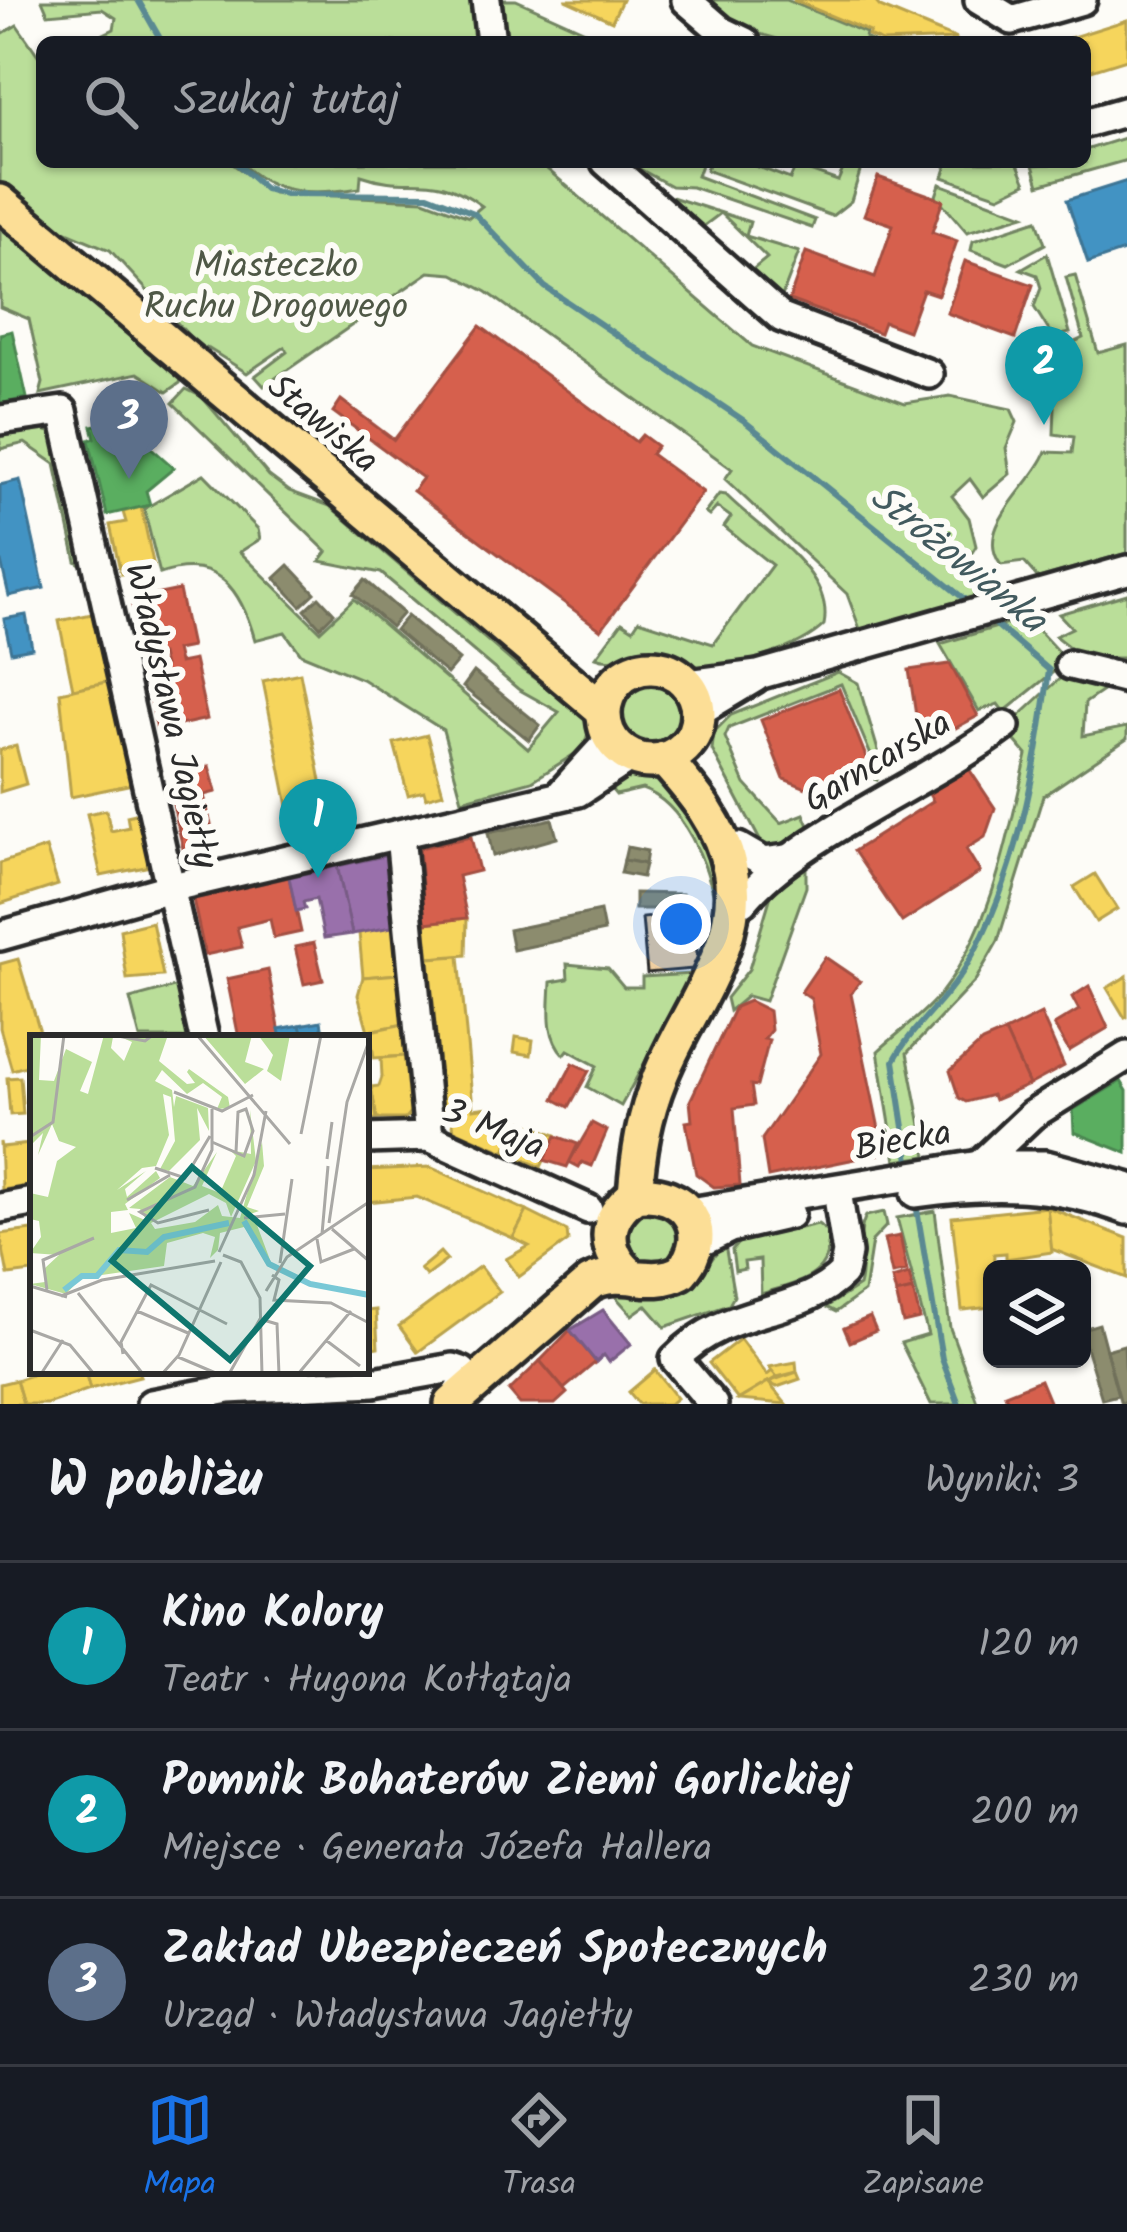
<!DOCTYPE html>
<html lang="pl">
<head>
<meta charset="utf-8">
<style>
  body { margin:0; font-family:Kalam,sans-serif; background:#20242c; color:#f1f3f6 }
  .controls { position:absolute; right:36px; bottom:36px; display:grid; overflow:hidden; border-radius:18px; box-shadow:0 3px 9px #0004 }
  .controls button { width:108px; height:108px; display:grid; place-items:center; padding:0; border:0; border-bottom:3px solid #363941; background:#171b24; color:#f1f3f6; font:60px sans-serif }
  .you { position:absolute; left:681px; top:924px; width:42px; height:42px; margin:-30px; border:9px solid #fff; border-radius:50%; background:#1a73e8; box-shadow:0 0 0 18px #1a73e833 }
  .badge { display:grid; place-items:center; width:78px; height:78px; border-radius:50%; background:#1a73e8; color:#fff; font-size:39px; font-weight:700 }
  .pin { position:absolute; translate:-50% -99px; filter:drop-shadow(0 3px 6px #0008) }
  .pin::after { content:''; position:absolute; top:63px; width:42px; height:36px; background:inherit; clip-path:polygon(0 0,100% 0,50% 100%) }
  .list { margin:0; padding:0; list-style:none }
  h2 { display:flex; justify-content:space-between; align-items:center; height:156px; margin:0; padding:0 48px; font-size:51px }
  h2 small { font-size:39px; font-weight:400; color:#9ea1a6 }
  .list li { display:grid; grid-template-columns:78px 1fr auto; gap:36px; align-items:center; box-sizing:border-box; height:168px; padding:0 48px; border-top:3px solid #363941 }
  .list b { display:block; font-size:45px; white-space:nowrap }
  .list p { margin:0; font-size:39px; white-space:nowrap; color:#9ea1a6 }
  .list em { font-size:39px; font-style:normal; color:#9ea1a6 }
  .icon { flex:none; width:66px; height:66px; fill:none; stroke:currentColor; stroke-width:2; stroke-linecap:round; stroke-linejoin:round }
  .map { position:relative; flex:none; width:1127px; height:1404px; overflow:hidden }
  .search { position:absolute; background:#171b24; box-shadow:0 3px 9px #0004; left:36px; right:36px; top:36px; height:132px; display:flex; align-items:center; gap:30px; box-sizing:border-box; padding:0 42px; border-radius:18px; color:#9ea1a6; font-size:45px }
  .sheet { height:660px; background:#171b24 }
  nav { display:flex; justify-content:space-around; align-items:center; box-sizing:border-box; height:168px; border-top:3px solid #363941; background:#171b24; font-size:33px; color:#9ea1a6 }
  nav a { display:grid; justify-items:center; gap:6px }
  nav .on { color:#1a73e8 }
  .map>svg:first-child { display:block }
  .green { fill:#bade99; stroke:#728462; stroke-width:3 }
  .homes { fill:#f6d55c; stroke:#b9a24d; stroke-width:3 }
  .shops { fill:#d6604d; stroke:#a35043; stroke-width:3 }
  .offices { fill:#9970ab; stroke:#785b85; stroke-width:3 }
  .schools { fill:#4393c3; stroke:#3c7495; stroke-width:3 }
  .public { fill:#5aae61; stroke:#4c8751; stroke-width:3 }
  .industry { fill:#8c8c6e; stroke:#6f6f5a; stroke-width:3 }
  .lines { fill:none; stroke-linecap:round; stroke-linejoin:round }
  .stream { stroke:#5a8992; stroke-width:6 }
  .building { fill:#efcfa1; stroke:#2b2b2b; stroke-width:3 }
  .minor-casing { stroke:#2b2b2b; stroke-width:36 }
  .major-casing { stroke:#2b2b2b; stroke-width:42 }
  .minor { stroke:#fdfcf7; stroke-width:27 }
  .major { stroke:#fcde96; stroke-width:33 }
  .labels { text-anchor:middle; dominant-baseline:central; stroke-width:12; stroke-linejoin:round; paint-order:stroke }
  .park-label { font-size:36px; fill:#4f5846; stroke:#fdfcf7 }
  .street-label { font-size:36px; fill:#2b2b2b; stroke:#fdfcf7 }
  .water-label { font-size:39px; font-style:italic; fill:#425a5e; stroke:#fdfcf7 }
  .inset-river { fill:none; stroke:#79c8d6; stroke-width:6 }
  .inset-road { fill:none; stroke:#a9a8a5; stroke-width:3 }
  .view { fill:#0f766e; fill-opacity:0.15; stroke:#0f766e; stroke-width:6 }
  .inset-edge { fill:none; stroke:#2b2b2b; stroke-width:6 }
</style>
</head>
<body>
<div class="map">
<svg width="1127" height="1404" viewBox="0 0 1127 1404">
  <rect width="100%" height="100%" fill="#fdfcf7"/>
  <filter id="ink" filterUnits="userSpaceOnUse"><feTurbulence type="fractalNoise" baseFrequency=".00833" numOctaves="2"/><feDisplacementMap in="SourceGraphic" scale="24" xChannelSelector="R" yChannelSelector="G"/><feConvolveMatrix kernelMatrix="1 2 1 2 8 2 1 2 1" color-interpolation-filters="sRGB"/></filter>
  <g filter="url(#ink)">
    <g class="green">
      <path d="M42,0H479L486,42H87L114,29L116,18L102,9L48,14Z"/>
      <path d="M495,0H516L596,36L586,42H500Z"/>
      <path d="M689,0H787L866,33L865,38L874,42H788L749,31Z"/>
      <path d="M17,25L42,61V162H230L273,193L424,200L469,217L482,206C430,167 412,193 361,175L360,188C314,195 273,196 240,162H539L752,346L905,403L950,396L1011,409L1017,422L1006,448L1010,474L983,497L970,479L952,496L969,518L976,546L966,562L1023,612L870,656L847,594L725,479L732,469L487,292L453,274L429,272L264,386L255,376L287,352L285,347L247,373L206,347L202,350L110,250L62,230L39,212L34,215L0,187V35Z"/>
      <path d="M1127,137V160L1039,185L1033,165L1085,162V150Z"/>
      <path d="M627,162H702L697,176L815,220L812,228L692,187L671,186Z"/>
      <path d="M709,162H745L790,179L796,166L838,181L846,162H863L851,201L832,216L706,170Z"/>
      <path d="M948,162H1017L1026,183L999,196L943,177Z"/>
      <path d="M940,184L1024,215L967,232L936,196Z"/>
      <path d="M672,197L750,222L746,236L799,252L779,304L746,275L767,258L721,213L697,231L669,202Z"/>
      <path d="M1037,220L1045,244L1008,264L971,250L973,241Z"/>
      <path d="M0,226L181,379L180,383L167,392L138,373L40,394L43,383L29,319L0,307Z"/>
      <path d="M1047,254L1070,333L1053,337L1034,307L1041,288L1037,275L1021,269Z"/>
      <path d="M1075,275L1098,353L1127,345V553L1038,578L1024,562L1001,565C972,527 1034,485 1046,452L1072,453L1074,437L1054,434L1055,407L1043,403L1062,348L1083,338L1066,277Z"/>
      <path d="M186,389L202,397L269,476L289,491L330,506L517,666L584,714L589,729L584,748L532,781L462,800L443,730L362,679L301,654L285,632L255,640C241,590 218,554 160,574L144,509L204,474L258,529L260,539L240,552L320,631L354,599L528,749L559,712L518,689L381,573L320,561L327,552L173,403Z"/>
      <path d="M37,428L56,434L92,572L76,561L55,464L25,443L0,449V436Z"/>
      <path d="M719,494L726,495C760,530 835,571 824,625C800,649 738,667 703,667C684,667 670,650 650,651C631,651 616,665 596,657L622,622L633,629L639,620L713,644L772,565L724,527L731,517L717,507L709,516L705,513Z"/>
      <path d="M1127,594V658H1083L1055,636L1072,628L1059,614Z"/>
      <path d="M1027,618L1063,657L1062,665L1004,712L998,704L979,711L940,644Z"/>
      <path d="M1069,670L1107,688L1085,703L1083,736L1127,727V739L1043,796L998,941L975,981L907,1053L927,1156L896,1161L878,1051C899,1032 924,1014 941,993C993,925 1008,836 1027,755L1010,735L1013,722Z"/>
      <path d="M838,672L858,683L882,764L877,780L866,776L864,770L875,765L841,684L729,728L725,737L745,784L781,823L804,814L810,828L777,848L763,846L712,750L714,732L731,715Z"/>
      <circle cx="651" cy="714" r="33"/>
      <path d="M640,773L668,782L716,857V906C708,866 684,803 642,789L616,795L611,789L625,776Z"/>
      <path d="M806,868V887L765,1001L747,996L729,1011L726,998L749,969L772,892Z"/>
      <path d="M567,964L608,968L624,987H642V977L693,974L621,1106L587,1087L597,1066L568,1050L564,1055C545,1035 550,1008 551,982L568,979Z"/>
      <path d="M185,984L197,1038H140L130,999Z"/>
      <circle cx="653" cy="1237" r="29"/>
      <path d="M935,1211L950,1328L978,1404H931L901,1343L928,1335L897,1218Z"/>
      <path d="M884,1212L887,1225L872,1241L864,1292L836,1312L826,1307L859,1286C866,1263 855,1236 866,1216Z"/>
      <path d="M818,1224L827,1231C835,1278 798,1282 761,1294L760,1260L744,1262L745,1269L735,1271L732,1250L739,1242Z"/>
      <path d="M725,1245L734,1296L729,1305L665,1327L646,1305L632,1315L615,1296L602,1292C634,1290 667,1310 695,1282C707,1270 711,1255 725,1245Z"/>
    </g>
    <g class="homes">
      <path d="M565,0H622L612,21Z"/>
      <path d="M793,0H874L880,7L957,39L882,42L868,36L870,32Z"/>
      <path d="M1127,20V59L1085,72V42H1057Z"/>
      <path d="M141,507L154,567L121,574L110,525L126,522L123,512Z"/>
      <path d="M101,612L116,680L73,689L59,621Z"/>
      <path d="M300,673L328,817L292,826L263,681Z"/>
      <path d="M116,680L137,783L71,797L60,692Z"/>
      <path d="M427,735L443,793L426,798L424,791L408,795L394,743Z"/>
      <path d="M16,746L26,784L0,792V750Z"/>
      <path d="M106,810L111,831L129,827L127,816L144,812L155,865L101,876L87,814Z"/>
      <path d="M46,848L58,885L0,904V863Z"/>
      <path d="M1095,874L1117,909L1096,922L1074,887Z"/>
      <path d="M467,918L466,955L429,958L425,923Z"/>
      <path d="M152,922L163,976L127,979L120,930Z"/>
      <path d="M395,926L399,974L363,977L359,933Z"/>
      <path d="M459,956L473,1109L489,1107L516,1123L505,1152L454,1130L451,1111L443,1112L429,958Z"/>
      <path d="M18,959L42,1038H33V1064L12,1070L0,1028V964Z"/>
      <path d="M399,974L404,1024L368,1031L358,995L363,977Z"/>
      <path d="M1127,976V1017L1125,1018L1107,988Z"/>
      <path d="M404,1024L406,1056L374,1058L370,1031Z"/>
      <path d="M516,1037L533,1040L531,1055L514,1052Z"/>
      <path d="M406,1056L411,1112L405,1119H377L371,1087L379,1086L382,1077L381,1058Z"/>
      <path d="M366,1061L377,1119L366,1120Z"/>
      <path d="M20,1077L23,1114L10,1115L7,1078Z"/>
      <path d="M517,1119L556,1135L541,1167L505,1152Z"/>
      <path d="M33,1139V1185L2,1190L0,1142L1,1147L30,1144Z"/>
      <path d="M430,1167L527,1211L513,1238L417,1197L366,1202V1170Z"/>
      <path d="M1047,1207L1127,1238V1278L1051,1249Z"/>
      <path d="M1047,1207L1052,1252L1006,1259V1253L994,1254L992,1307L962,1310L952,1217Z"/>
      <path d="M527,1211L567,1231L568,1241L519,1277L506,1259L529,1246L513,1238Z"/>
      <path d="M33,1230V1272L8,1275L0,1234Z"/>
      <path d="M440,1252L447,1260L426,1276L420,1269Z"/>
      <path d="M480,1266L500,1292L418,1352L399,1326Z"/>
      <path d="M376,1310L378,1347L366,1349V1311Z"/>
      <path d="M740,1339L767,1375L772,1371L777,1377L738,1400L709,1363Z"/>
      <path d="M796,1362L797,1372L777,1377L769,1367Z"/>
      <path d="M655,1370L677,1398L670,1404H639L629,1392Z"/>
      <path d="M43,1371H85L90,1389L47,1404H23L16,1380Z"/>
      <path d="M85,1371H138L140,1376L90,1389Z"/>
      <path d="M797,1372L800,1379L777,1387L768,1382Z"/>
      <path d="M16,1380L23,1404H0V1384Z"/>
      <path d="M768,1382L786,1404L738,1400Z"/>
    </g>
    <g class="shops">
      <path d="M878,177L943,200L932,232L957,241L938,295L923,290L908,331L884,322L880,333L789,300L806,252L875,277L893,225L864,215Z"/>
      <path d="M965,261L1033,285L1015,338L947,313Z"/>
      <path d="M480,326L636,442L642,435L657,446L651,454L703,492L601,630L413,491L423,478L333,412L341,400L394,440Z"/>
      <path d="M179,590L191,647L176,650L179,663L194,660L207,719L157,730L145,670L164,666L161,654L142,657L131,600Z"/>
      <path d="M950,664L978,716L939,737L938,732L919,735L909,670Z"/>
      <path d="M839,689L870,767L811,790L784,779L761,720Z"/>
      <path d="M209,766L216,792L204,795L217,850L185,857L172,800L180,798L174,774Z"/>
      <path d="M969,769L995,808L985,837L966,849L980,872L902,922L854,851L933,801L929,794Z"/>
      <path d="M471,837L479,871L458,876L467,918L425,923L419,848Z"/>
      <path d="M289,877L301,932L274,938L270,919L237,927L242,947L205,955L193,899Z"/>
      <path d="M314,943L323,980L304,984L295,947Z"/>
      <path d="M825,957L860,981L851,994L884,1153L768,1177L762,1139L821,1054L811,999L801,992Z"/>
      <path d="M268,970L281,1038H239L227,979Z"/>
      <path d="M1089,986L1108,1028L1069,1051L1054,1025L1079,1010L1072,997Z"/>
      <path d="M749,1001L769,1011L771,1030L764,1039L769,1040L757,1086L751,1085L754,1105L734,1108L740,1185L714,1187L696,1174L686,1122L692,1121L690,1101L735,1007Z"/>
      <path d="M1041,1014L1064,1066L1029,1085L1005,1032Z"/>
      <path d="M1005,1032L1029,1085L994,1100L992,1095L966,1102L959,1098L950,1071L982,1042Z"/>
      <path d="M573,1063L589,1071L569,1107L554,1099Z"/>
      <path d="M592,1123L607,1131L592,1166L582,1162L579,1167L569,1162Z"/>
      <path d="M556,1136L578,1144L567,1167L544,1160Z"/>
      <path d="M900,1236L907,1271L892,1274L884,1239Z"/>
      <path d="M909,1274L913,1290L896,1294L892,1279Z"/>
      <path d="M913,1290L920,1319L903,1323L896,1294Z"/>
      <path d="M870,1317L876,1331L850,1342L844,1328Z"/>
      <path d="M570,1330L596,1362L564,1389L540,1361Z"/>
      <path d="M540,1361L567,1393L555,1404H520L509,1391Z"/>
      <path d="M1040,1380L1050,1404H1009L1005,1394Z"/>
    </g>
    <g class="offices">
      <path d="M389,855L392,927L352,934L337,866Z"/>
      <path d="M337,866L352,934L324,938L316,899L303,902L305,909L296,911L289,877Z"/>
      <path d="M603,1310L631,1344L609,1362L604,1355L596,1362L570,1330Z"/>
    </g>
    <g class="schools">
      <path d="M1127,181V250L1088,263L1067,200Z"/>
      <path d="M20,480L44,588L9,596L0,557V485Z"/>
      <path d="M26,615L32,648L11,652L4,619Z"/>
      <path d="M321,1021L324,1038H303L300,1025Z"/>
      <path d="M300,1025L303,1038H281L279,1029Z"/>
    </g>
    <g class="public">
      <path d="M12,331L27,398L0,404V334Z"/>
      <path d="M121,421L174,468L146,491L150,505L107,515L89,440L95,438L92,426Z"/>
      <path d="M1121,1081L1127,1091V1153L1074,1132L1073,1110Z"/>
    </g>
    <g class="industry">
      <path d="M289,565L315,593L301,606L275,578Z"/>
      <path d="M365,580L403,613L391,627L353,594Z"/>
      <path d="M319,597L334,613L320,627L305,610Z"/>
      <path d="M407,616L459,660L447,674L395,630Z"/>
      <path d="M474,672L540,725L529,740L463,687Z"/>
      <path d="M552,819L557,838L493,856L488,833Z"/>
      <path d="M627,847L647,851L645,864L624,860Z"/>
      <path d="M624,860L645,864L642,877L621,873Z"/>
      <path d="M635,893L682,894V909H635Z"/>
      <path d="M600,911L604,931L513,950L509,930Z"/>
      <path d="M1099,1324L1118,1395L1102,1399L1082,1334V1329Z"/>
      <path d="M1124,1345L1127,1400L1121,1404L1106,1350Z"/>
    </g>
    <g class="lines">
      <g class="stream">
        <path d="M138,0L162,42"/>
        <path d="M235,162L265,189L286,194L428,195L474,213L545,287L743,420L973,606"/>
        <path d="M910,1167L894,1061C912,1026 946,1001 967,965C1017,879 1037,767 1049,670L988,618"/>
        <path d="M916,1204L942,1359L959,1404"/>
      </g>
    </g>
    <path class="building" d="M673,915L674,932L695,930L698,964L693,969L647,973L642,918Z"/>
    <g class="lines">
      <g class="minor-casing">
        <g id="minor">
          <path d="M486,0L491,42"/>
          <path d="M686,0L722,31L745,42"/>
          <path d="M979,0L1012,20L1082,0"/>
          <path d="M1085,123L1127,111"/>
          <path d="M606,162L782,318L929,374"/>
          <path d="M0,420L63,411L204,1038"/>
          <path d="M1070,665L1127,679"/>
          <path d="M688,684L758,675L1127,570"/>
          <path d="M698,712L755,678"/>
          <path d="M562,792L604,746L608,734"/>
          <path d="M400,835L429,1137"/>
          <path d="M738,847L764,862L787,859"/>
          <path d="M744,901C799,834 929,783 1005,726"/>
          <path d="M0,936L173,887L578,792L631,757"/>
          <path d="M366,1139L429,1137L588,1209"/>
          <path d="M974,1170L1032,1115L1127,1056"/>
          <path d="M916,1193C992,1182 1055,1183 1127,1210"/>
          <path d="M0,1208L33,1202"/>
          <path d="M690,1212L979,1165H1046L1127,1187"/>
          <path d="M697,1244L730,1228L790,1214"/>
          <path d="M151,1404L229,1389L374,1382L453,1368L462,1371L465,1382L452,1403"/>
          <path d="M713,1404L675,1359C729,1303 799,1318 843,1273L847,1253L837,1191"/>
        </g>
      </g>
      <g class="major-casing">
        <g id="major">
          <path d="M0,202L603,710"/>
          <circle cx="651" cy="714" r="47"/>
          <path d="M635,1195C638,1154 644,1116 660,1077C684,1014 746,942 730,869C721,824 694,793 664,759"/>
          <path d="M452,1404L590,1283C621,1266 649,1289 681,1272C716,1232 685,1187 635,1195C602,1218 602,1253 633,1277"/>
        </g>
      </g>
      <use href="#minor" class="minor"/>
      <use href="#major" class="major"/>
    </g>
  </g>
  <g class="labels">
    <g class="park-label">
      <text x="276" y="267">Miasteczko<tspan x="276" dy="41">Ruchu Drogowego</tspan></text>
    </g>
    <g class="street-label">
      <text transform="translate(322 425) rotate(40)">Stawiska</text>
      <text transform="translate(170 716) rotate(77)">Władysława Jagiełły</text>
      <text transform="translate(878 763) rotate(-31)">Garncarska</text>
      <text transform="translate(493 1130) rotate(22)">3 Maja</text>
      <text transform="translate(903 1142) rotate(-10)">Biecka</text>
    </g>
    <g class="water-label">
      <text transform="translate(957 560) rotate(39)">Stróżowianka</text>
    </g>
  </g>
  <g transform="translate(30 1035)">
    <rect width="339" height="339" fill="#fdfcf7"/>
    <path d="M0,0H11L9,45L24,46L36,14L62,27L50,56L58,59L74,0L83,2L81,13L94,26L102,7L86,0H138L129,26L157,49L165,48L157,37L159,34L198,62L200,73L187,74L192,62L173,48L157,59L132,35L125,46L142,55L144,72L146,61L178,73L179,96L167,73L170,105L139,136L130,134L145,106L141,62L133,59L139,100L126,131L112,133L87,155L116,136L95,154L97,162L126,136L130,143L95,169L98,175L81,177V198L106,193L99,178L117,186L110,174L99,173L140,142L163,151L187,117L172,151L190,158L206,121L200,115L221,119L220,75L226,126L201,182L196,168L179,159L121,188L125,194L165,187L188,170L192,181L210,183L232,107L234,131L217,172L229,176L215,181L224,182L243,233L214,192L190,198L188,215L180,223L185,202L173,198L137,208L134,231L51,243L36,259L0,249L15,247V233L29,220L0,218L11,202L9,186L0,184V158L18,162L27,126L46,112L29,106L22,89L8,120L13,98L0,111ZM173,0H222L215,27L234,34L215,49ZM228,0H260L251,46L237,36L243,20Z" fill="#bade99"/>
    <path class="inset-river" d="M214,186L239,229L280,249L339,260M34,255L52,241H67L89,215L117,217L134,202L199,188"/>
    <path class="inset-road" d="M82,0L115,6L123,0M167,0L260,109M144,57L192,76L223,60M271,99L291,0M0,102L23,87L34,0M182,107L214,121L223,96L216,74L208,77L206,117M297,124L302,87M125,133L155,143L180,101M97,165L140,140M179,175L128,188L110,177L165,152L182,115V74M214,183L255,179M299,188L317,67L339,6M302,194L339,226M292,199L298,131M287,204L291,227L324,214M189,217L224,140L236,76M193,220L211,227L230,263L232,339M250,228L262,144M242,240L249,245L244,265L301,268L339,288M0,251L37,262M17,255L13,225L64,203M236,256L257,222L339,167M48,258L113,339M31,261L72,245L185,226M107,276L158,298M0,295L40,310L64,339M297,306L330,331M93,319L91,307L121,250L197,289M148,322L188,339M11,339L33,305M132,339L149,320L191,227M199,339L230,284L247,289L249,339M268,339L321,276"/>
    <path class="view" d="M162,132L280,231L200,325L82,226Z"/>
    <rect width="339" height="339" class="inset-edge"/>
  </g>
</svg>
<div class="controls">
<button><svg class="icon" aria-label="layers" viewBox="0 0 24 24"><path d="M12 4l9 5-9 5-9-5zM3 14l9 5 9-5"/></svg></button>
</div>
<div class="you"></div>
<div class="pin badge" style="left:318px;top:878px;background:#0f9aa8">1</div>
<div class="pin badge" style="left:1044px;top:425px;background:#0f9aa8">2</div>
<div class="pin badge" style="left:129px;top:479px;background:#5c6f8a">3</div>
<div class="search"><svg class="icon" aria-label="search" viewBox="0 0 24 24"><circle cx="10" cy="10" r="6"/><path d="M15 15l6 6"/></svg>Szukaj tutaj</div>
</div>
<section class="sheet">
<h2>W pobliżu<small>Wyniki: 3</small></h2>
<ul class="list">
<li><span class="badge" style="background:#0f9aa8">1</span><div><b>Kino Kolory</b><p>Teatr · Hugona Kołłątaja</p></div><em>120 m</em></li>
<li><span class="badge" style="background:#0f9aa8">2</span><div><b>Pomnik Bohaterów Ziemi Gorlickiej</b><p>Miejsce · Generała Józefa Hallera</p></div><em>200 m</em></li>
<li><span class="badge" style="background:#5c6f8a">3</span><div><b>Zakład Ubezpieczeń Społecznych</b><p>Urząd · Władysława Jagiełły</p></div><em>230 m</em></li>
</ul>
</section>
<nav>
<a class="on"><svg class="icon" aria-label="map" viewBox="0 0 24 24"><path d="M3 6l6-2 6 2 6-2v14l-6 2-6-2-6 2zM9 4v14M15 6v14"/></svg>Mapa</a>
<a><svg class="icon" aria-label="directions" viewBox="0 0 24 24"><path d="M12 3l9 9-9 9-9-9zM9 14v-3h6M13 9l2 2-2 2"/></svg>Trasa</a>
<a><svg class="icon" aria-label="saved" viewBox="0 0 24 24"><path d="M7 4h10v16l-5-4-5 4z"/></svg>Zapisane</a>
</nav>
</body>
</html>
